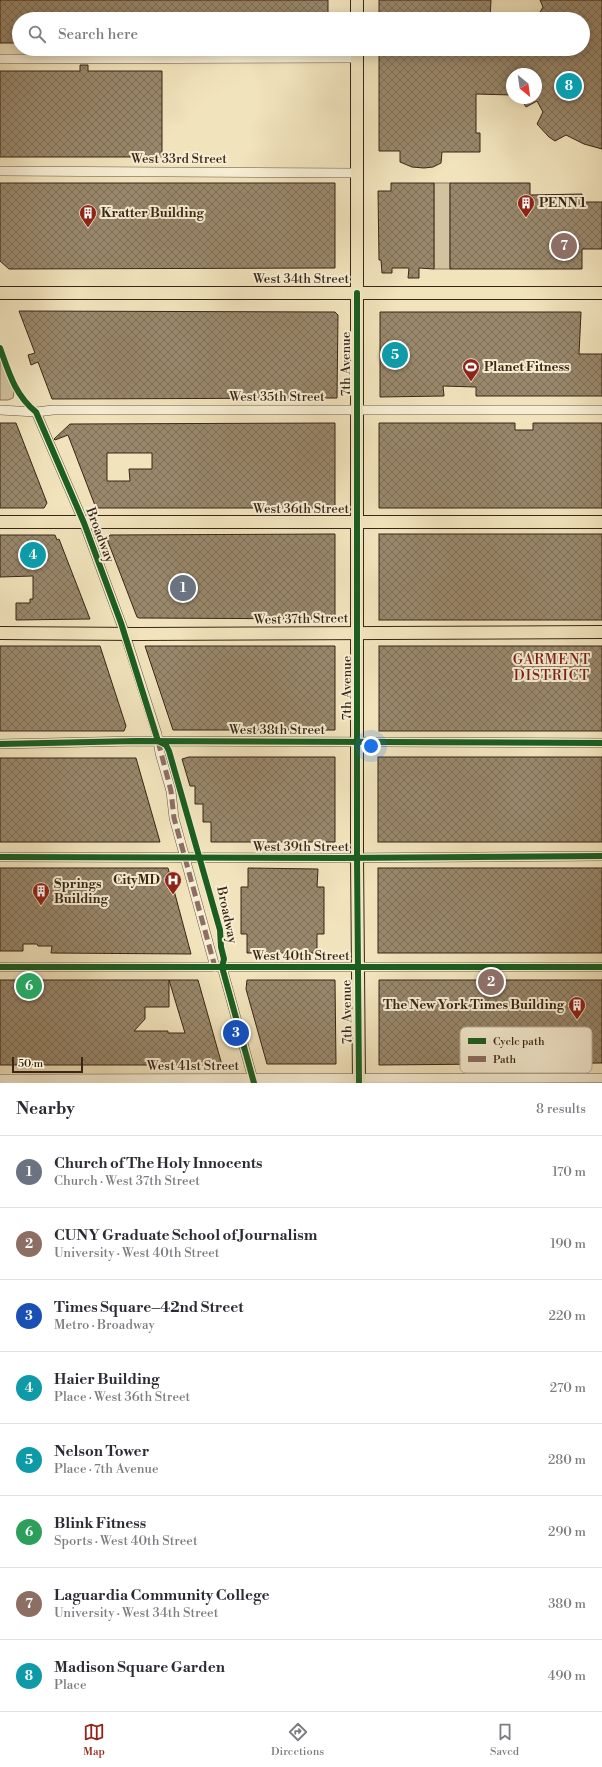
<!DOCTYPE html>
<html lang="en">
<head>
<meta charset="utf-8">
<style>
  body { margin:0; font-family:"Libre Bodoni",serif; background:#f7f7f7; color:#2b2b33 }
  .compass { position:absolute; left:506px; top:68px; width:36px; height:36px; border-radius:50%; background:#fff; box-shadow:0 2px 10px #0003; rotate:151deg }
  .scale { position:absolute; left:12px; bottom:10px; width:71px; box-sizing:border-box; padding-left:4px; border:2px solid #392615; border-top:0; font-size:11px; line-height:14px; white-space:nowrap; color:#392615; -webkit-text-stroke:3px #f6edd3; paint-order:stroke }
  .you { position:absolute; left:371px; top:746px; width:14px; height:14px; margin:-10px; border:3px solid #fff; border-radius:50%; background:#1a73e8; box-shadow:0 0 0 6px #1a73e833 }
  .badge { display:grid; place-items:center; width:26px; height:26px; border-radius:50%; background:#8f2418; color:#fff; font-size:13px; font-weight:700 }
  .pin { position:absolute; translate:-50% -50%; border:2px solid #fff; box-shadow:0 1px 4px #0006 }
  .list { margin:0; padding:0; list-style:none }
  h2 { display:flex; justify-content:space-between; align-items:center; height:52px; margin:0; padding:0 16px; font-size:17px }
  h2 small { font-size:13px; font-weight:400; color:#7c7c81 }
  .list li { display:grid; grid-template-columns:26px 1fr auto; gap:12px; align-items:center; box-sizing:border-box; height:72px; padding:0 16px; border-top:1px solid #e1e1e2 }
  .list b { display:block; font-size:15px; white-space:nowrap }
  .list p { margin:0; font-size:13px; white-space:nowrap; color:#7c7c81 }
  .list em { font-size:13px; font-style:normal; color:#7c7c81 }
  .icon { flex:none; width:22px; height:22px; fill:none; stroke:currentColor; stroke-width:2; stroke-linecap:round; stroke-linejoin:round }
  .map { position:relative; flex:none; width:602px; height:1083px; overflow:hidden }
  .search { position:absolute; background:#fff; box-shadow:0 2px 10px #0003; left:12px; right:12px; top:12px; height:44px; display:flex; align-items:center; gap:10px; box-sizing:border-box; padding:0 14px; border-radius:22px; color:#7c7c81; font-size:15px }
  .sheet { height:628px; background:#fff }
  nav { display:flex; justify-content:space-around; align-items:center; box-sizing:border-box; height:56px; border-top:1px solid #e1e1e2; background:#fff; font-size:11px; color:#7c7c81 }
  nav a { display:grid; justify-items:center; gap:2px }
  nav .on { color:#8f2418 }
  .map>svg:first-child { display:block }
  .green { fill:#d2c3a0; stroke:#86745a }
  .building { fill:url(#building-cross-hatch); stroke:#392615; fill-rule:evenodd }
  .lines { fill:none; stroke-linecap:round; stroke-linejoin:round }
  .minor-casing { stroke:#67553f; stroke-width:10 }
  .major-casing { stroke:#392615; stroke-width:14 }
  .minor { stroke:#f6edd3; stroke-width:9 }
  .major { stroke:#f1e3bc; stroke-width:12 }
  .quiet { stroke:#8d6e63; stroke-width:5; stroke-dasharray:10 5; stroke-linecap:butt }
  .cycleway-casing { stroke:#f6edd3; stroke-width:8 }
  .cycleway { stroke:#1b5e20; stroke-width:6 }
  .labels { text-anchor:middle; dominant-baseline:central; stroke-width:4; stroke-linejoin:round; paint-order:stroke }
  .street-label { font-size:13px; fill:#392615; stroke:#f6edd3 }
  .poi-label { font-size:13px; font-weight:bold; fill:#392615; stroke:#f6edd3; text-anchor:start }
  .neighbourhood-label { font-size:14px; letter-spacing:1px; fill:#7a1f14; stroke:#f6edd3 }
  .key { fill:#f6edd3; stroke:#bdb19a; stroke-width:1 }
  .key-label { font-size:11px; fill:#392615 }
</style>
</head>
<body>
<div class="map">
<svg width="602" height="1083" viewBox="0 0 602 1083">
  <defs>
    <pattern id="building-cross-hatch" width="8" height="8" patternUnits="userSpaceOnUse"><rect width="8" height="8" fill="#99886c"/><path d="M0 0l8 8M0 8l8-8" fill="none" stroke="#7e6f58"/></pattern>
  </defs>
  <rect width="100%" height="100%" fill="#f1e3bc"/>
  <filter id="stains"><feTurbulence type="fractalNoise" baseFrequency=".005" numOctaves="4"/><feColorMatrix values="0 0 0 0 .2 0 0 0 0 .09 0 0 0 0 .02 0 0 0 .5 -.17"/></filter>
  <radialGradient id="worn" r=".72"><stop offset=".6" stop-color="#630" stop-opacity="0"/><stop offset="1" stop-color="#630" stop-opacity=".3"/></radialGradient>
  <g class="green">
    <rect x="434" y="183" width="16" height="86"/>
    <path d="M0,353L14,392L13,398L8,400H0Z"/>
  </g>
  <g class="building">
    <path d="M0,0H328V19H19V43H0Z"/>
    <path d="M379,0H491L490,19H379Z"/>
    <path d="M540,0H602V149L584,144L566,135L555,141L549,137L537,124L543,112L537,101L526,107L521,98H536V74H512V95L476,94V133H480V152H442L441,163L433,167L424,168L412,167L400,162V151H379V49H583V19H536L543,7Z"/>
    <path d="M80,65H88V71H162V157H0V71H80Z"/>
    <path d="M0,183H335V268L9,269L0,261Z"/>
    <path d="M391,183H434V269L419,268V278H408L409,268H392V273H382L381,260H379L378,191H391Z"/>
    <path d="M450,183H530V195L582,194V202H602V249H582V269H450Z"/>
    <path d="M19,311L335,312L338,315L337,398L52,399L38,362L31,365L28,355L35,353Z"/>
    <path d="M380,312H581L579,354H602V396H476V387L443,386L444,396L380,397Z"/>
    <path d="M0,423H16L47,503L44,508H0Z"/>
    <path d="M335,423V508H96L68,435L55,440L54,439L70,424ZM107,453H152V469H129L130,481H107Z"/>
    <path d="M379,423H515V430H533V423H602V508H379Z"/>
    <path d="M335,534V619L139,618L137,617L107,539L110,535Z"/>
    <rect x="379" y="534" width="223" height="86"/>
    <path d="M0,535H55L57,540L59,539L90,619L16,620V603H30V599H33V576L0,577Z"/>
    <path d="M0,646H100L126,726L124,731H0Z"/>
    <path d="M145,646H335V730H173Z"/>
    <rect x="379" y="646" width="223" height="85"/>
    <path d="M189,757H335V842H211V822H203V804H195V786H190L182,759Z"/>
    <rect x="378" y="757" width="224" height="85"/>
    <path d="M0,758H136L160,842H0Z"/>
    <path d="M0,868H168L191,954L51,953L52,946H38L37,944H23V951H0Z"/>
    <path d="M248,868L318,869L317,887H324V934H317V953H247V934H241V887H248Z"/>
    <rect x="378" y="868" width="224" height="85"/>
    <path d="M0,980H169V1007H145V1019L134,1031H168V1033H185L169,980H198L222,1065H0Z"/>
    <path d="M247,980H335L336,1064H267L246,989Z"/>
    <path d="M379,980H602V1063L379,1065Z"/>
  </g>
  <g class="lines">
    <g class="minor-casing">
      <g id="minor">
        <path d="M0,59L357,58"/>
        <path d="M0,171L357,173"/>
        <path d="M0,410L36,412L53,410H602"/>
        <path d="M36,412L84,523L125,634L157,734L160,753L171,791L174,818L215,967"/>
        <path d="M0,744L136,741L602,743"/>
        <path d="M0,857L341,858L602,856"/>
        <path d="M0,967H602"/>
        <path d="M222,967L254,1083"/>
        <path d="M0,1079L602,1078"/>
      </g>
    </g>
    <g class="major-casing">
      <g id="major">
        <path d="M357,19V0"/>
        <path d="M357,49V858L359,1083"/>
        <path d="M0,293H602"/>
        <path d="M0,522H602"/>
        <path d="M0,633L137,634L602,632"/>
      </g>
    </g>
    <use href="#minor" class="minor"/>
    <use href="#major" class="major"/>
    <path class="quiet" d="M158,741L171,791L174,818L215,967"/>
    <g class="cycleway-casing">
      <g id="cycleway">
        <path d="M357,293V858L359,1083"/>
        <path d="M0,348C9,373 15,395 36,412L84,523L121,623L158,741"/>
        <path d="M158,741L166,745L169,751L220,930L221,947L224,959L222,967L254,1083"/>
        <path d="M0,744L136,741L602,743"/>
        <path d="M0,857L341,858L602,856"/>
        <path d="M0,967H602"/>
      </g>
    </g>
    <use href="#cycleway" class="cycleway"/>
  </g>
  <defs>
    <g id="building-pin" transform="scale(0.9)"><path d="M0 17L-7.5 6A9.5 9.5 0 1 1 7.5 6Z" fill="#8f2418" stroke="#f6edd3"/><path d="M-4-6H4V6H1V3H-1V6H-4ZM-2.5-4.3h1.7v1.8h-1.7ZM.8-4.3h1.7v1.8H.8ZM-2.5-1h1.7V.8h-1.7ZM.8-1h1.7V.8H.8Z" fill="#fff"/></g>
    <g id="stadium-pin" transform="scale(0.9)"><path d="M0 17L-7.5 6A9.5 9.5 0 1 1 7.5 6Z" fill="#8f2418" stroke="#f6edd3"/><path d="M0-5a6.5 5 0 1 0 0 10a6.5 5 0 1 0 0-10ZM-3.5-1.8h7v3.6h-7Z" fill="#fff"/></g>
    <g id="hospital-pin" transform="scale(0.9)"><path d="M0 17L-7.5 6A9.5 9.5 0 1 1 7.5 6Z" fill="#8f2418" stroke="#f6edd3"/><path d="M-5-5h3v3.5h4V-5h3V5h-3V1.5h-4V5h-3Z" fill="#fff"/></g>
  </defs>
  <g fill-rule="evenodd">
    <use href="#building-pin" x="526" y="203"/>
    <use href="#building-pin" x="88" y="213"/>
    <use href="#stadium-pin" x="471" y="367"/>
    <use href="#hospital-pin" x="173" y="880"/>
    <use href="#building-pin" x="41" y="891"/>
    <use href="#building-pin" x="577" y="1005"/>
  </g>
  <g class="labels">
    <g class="street-label">
      <text x="179" y="159">West 33rd Street</text>
      <text x="301" y="279">West 34th Street</text>
      <text transform="translate(346 364) rotate(-90)">7th Avenue</text>
      <text x="277" y="397">West 35th Street</text>
      <text x="301" y="509">West 36th Street</text>
      <text transform="translate(100 535) rotate(69)">Broadway</text>
      <text transform="translate(301 619) rotate(-1)">West 37th Street</text>
      <text transform="translate(347 688) rotate(-90)">7th Avenue</text>
      <text x="277" y="730">West 38th Street</text>
      <text x="301" y="847">West 39th Street</text>
      <text transform="translate(227 915) rotate(78)">Broadway</text>
      <text x="301" y="956">West 40th Street</text>
      <text transform="translate(347 1012) rotate(-91)">7th Avenue</text>
      <text x="193" y="1066">West 41st Street</text>
    </g>
    <g class="poi-label">
      <text x="539" y="203">PENN 1</text>
      <text x="101" y="213">Kratter Building</text>
      <text x="484" y="367">Planet Fitness</text>
      <text x="160" y="880" text-anchor="end">CityMD</text>
      <text x="54" y="884">Springs<tspan x="54" dy="15">Building</tspan></text>
      <text x="564" y="1005" text-anchor="end">The New York Times Building</text>
    </g>
    <g class="neighbourhood-label">
      <text x="552" y="660">GARMENT<tspan x="552" dy="16">DISTRICT</tspan></text>
    </g>
  </g>
  <rect x="460" y="1027" width="132" height="46" rx="6" class="key"/>
  <rect x="468" y="1038" width="18" height="6" fill="#1b5e20"/>
  <rect x="468" y="1056" width="18" height="6" fill="#8d6e63"/>
  <g class="key-label">
    <text x="493" y="1045">Cycle path</text>
    <text x="493" y="1063">Path</text>
  </g>
  <rect width="100%" height="100%" filter="url(#stains)"/>
  <rect width="100%" height="100%" fill="url(#worn)"/>
</svg>
<svg class="compass" viewBox="-18 -18 36 36"><path d="M0-13l5 13h-10z" fill="#e53935"/><path d="M0 13l5-13h-10z" fill="#7c7c81"/></svg>
<div class="scale">50 m</div>
<div class="you"></div>
<div class="pin badge" style="left:183px;top:588px;background:#6b7280">1</div>
<div class="pin badge" style="left:491px;top:982px;background:#8d6e63">2</div>
<div class="pin badge" style="left:236px;top:1033px;background:#1a4fb4">3</div>
<div class="pin badge" style="left:33px;top:555px;background:#0f9aa8">4</div>
<div class="pin badge" style="left:395px;top:355px;background:#0f9aa8">5</div>
<div class="pin badge" style="left:29px;top:986px;background:#2e9e5b">6</div>
<div class="pin badge" style="left:564px;top:246px;background:#8d6e63">7</div>
<div class="pin badge" style="left:569px;top:86px;background:#0f9aa8">8</div>
<div class="search"><svg class="icon" aria-label="search" viewBox="0 0 24 24"><circle cx="10" cy="10" r="6"/><path d="M15 15l6 6"/></svg>Search here</div>
</div>
<section class="sheet">
<h2>Nearby<small>8 results</small></h2>
<ul class="list">
<li><span class="badge" style="background:#6b7280">1</span><div><b>Church of The Holy Innocents</b><p>Church · West 37th Street</p></div><em>170 m</em></li>
<li><span class="badge" style="background:#8d6e63">2</span><div><b>CUNY Graduate School of Journalism</b><p>University · West 40th Street</p></div><em>190 m</em></li>
<li><span class="badge" style="background:#1a4fb4">3</span><div><b>Times Square–42nd Street</b><p>Metro · Broadway</p></div><em>220 m</em></li>
<li><span class="badge" style="background:#0f9aa8">4</span><div><b>Haier Building</b><p>Place · West 36th Street</p></div><em>270 m</em></li>
<li><span class="badge" style="background:#0f9aa8">5</span><div><b>Nelson Tower</b><p>Place · 7th Avenue</p></div><em>280 m</em></li>
<li><span class="badge" style="background:#2e9e5b">6</span><div><b>Blink Fitness</b><p>Sports · West 40th Street</p></div><em>290 m</em></li>
<li><span class="badge" style="background:#8d6e63">7</span><div><b>Laguardia Community College</b><p>University · West 34th Street</p></div><em>380 m</em></li>
<li><span class="badge" style="background:#0f9aa8">8</span><div><b>Madison Square Garden</b><p>Place</p></div><em>490 m</em></li>
</ul>
</section>
<nav>
<a class="on"><svg class="icon" aria-label="map" viewBox="0 0 24 24"><path d="M3 6l6-2 6 2 6-2v14l-6 2-6-2-6 2zM9 4v14M15 6v14"/></svg>Map</a>
<a><svg class="icon" aria-label="directions" viewBox="0 0 24 24"><path d="M12 3l9 9-9 9-9-9zM9 14v-3h6M13 9l2 2-2 2"/></svg>Directions</a>
<a><svg class="icon" aria-label="saved" viewBox="0 0 24 24"><path d="M7 4h10v16l-5-4-5 4z"/></svg>Saved</a>
</nav>
</body>
</html>
